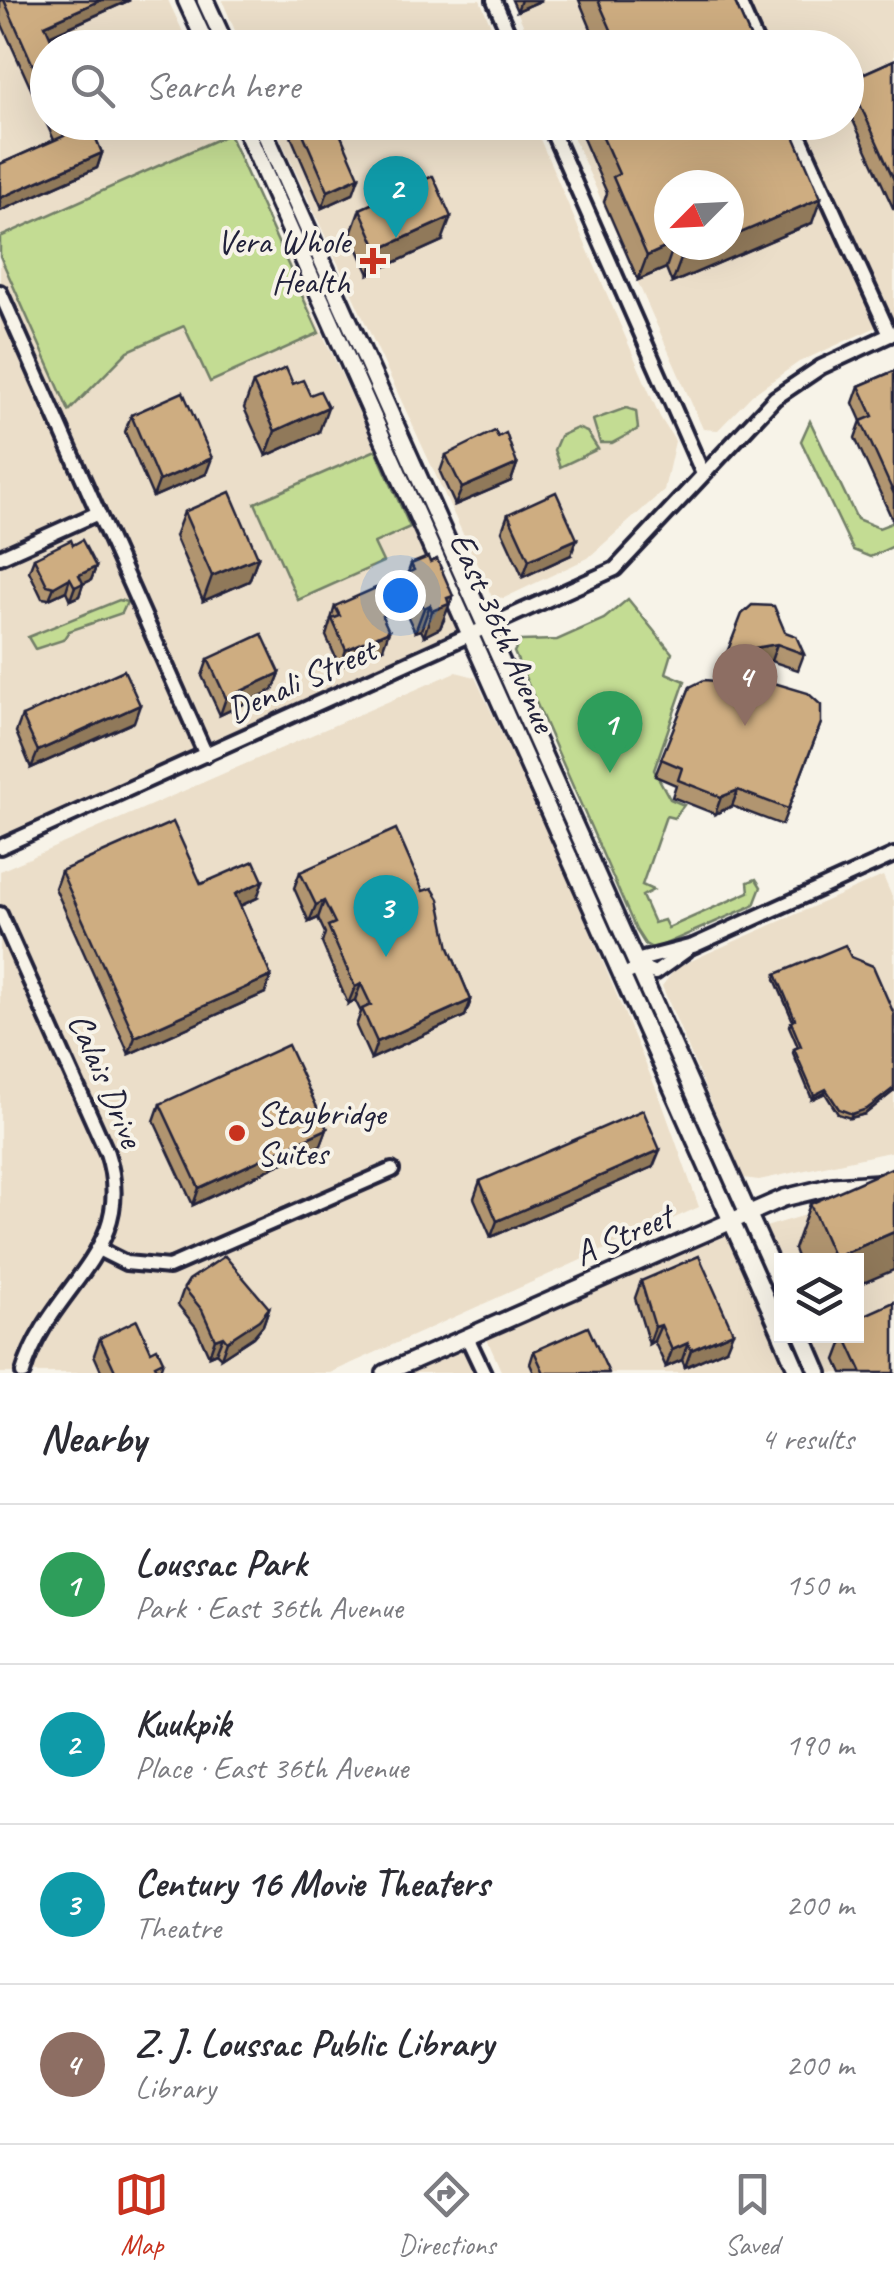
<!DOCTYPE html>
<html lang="en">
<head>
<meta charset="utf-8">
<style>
  body { margin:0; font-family:Caveat,sans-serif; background:#f2f2f3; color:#2b2b33 }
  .controls { position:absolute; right:30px; bottom:30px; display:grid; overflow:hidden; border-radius:0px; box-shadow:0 10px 40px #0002 }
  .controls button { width:90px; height:90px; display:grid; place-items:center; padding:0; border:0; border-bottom:2px solid #e1e1e2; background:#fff; color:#2b2b33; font:50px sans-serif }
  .compass { position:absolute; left:654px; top:170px; width:90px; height:90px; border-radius:50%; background:#fff; box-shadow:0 10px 40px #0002; rotate:246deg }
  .you { position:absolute; left:400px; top:595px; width:35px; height:35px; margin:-25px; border:8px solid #fff; border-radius:50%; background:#1a73e8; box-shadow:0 0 0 15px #1a73e833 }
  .badge { display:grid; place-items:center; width:65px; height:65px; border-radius:50%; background:#c8321e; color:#fff; font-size:32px; font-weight:700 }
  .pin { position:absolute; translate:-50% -82px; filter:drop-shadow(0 2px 5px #0008) }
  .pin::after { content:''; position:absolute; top:52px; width:35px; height:30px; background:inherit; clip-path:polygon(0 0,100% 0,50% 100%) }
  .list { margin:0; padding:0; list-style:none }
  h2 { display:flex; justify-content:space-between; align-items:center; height:130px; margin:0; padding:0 40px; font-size:42px }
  h2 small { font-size:32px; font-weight:400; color:#7c7c81 }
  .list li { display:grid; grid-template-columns:65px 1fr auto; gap:30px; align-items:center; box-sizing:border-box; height:160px; padding:0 40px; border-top:2px solid #e1e1e2 }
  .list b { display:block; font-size:38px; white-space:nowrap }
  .list p { margin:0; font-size:32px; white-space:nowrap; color:#7c7c81 }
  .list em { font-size:32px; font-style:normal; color:#7c7c81 }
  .icon { flex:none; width:55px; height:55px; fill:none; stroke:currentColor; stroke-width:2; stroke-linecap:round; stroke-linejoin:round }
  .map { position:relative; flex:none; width:894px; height:1373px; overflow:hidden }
  .search { position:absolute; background:#fff; box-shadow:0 10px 40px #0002; left:30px; right:30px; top:30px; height:110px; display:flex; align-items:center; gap:25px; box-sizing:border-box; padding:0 35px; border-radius:55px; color:#7c7c81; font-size:38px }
  .sheet { height:770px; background:#fff }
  nav { display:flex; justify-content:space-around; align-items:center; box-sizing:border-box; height:140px; border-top:2px solid #e1e1e2; background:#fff; font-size:28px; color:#7c7c81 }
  nav a { display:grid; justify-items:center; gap:5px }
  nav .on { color:#c8321e }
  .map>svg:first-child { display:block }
  .built { fill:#ebdec9; fill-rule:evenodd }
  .green { fill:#c3dc93; stroke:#727f67; stroke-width:2.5 }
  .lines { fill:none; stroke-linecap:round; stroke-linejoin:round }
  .minor-casing { stroke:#22223b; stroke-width:20 }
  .major-casing { stroke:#22223b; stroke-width:22 }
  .minor { stroke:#f7f3e8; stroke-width:12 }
  .major { stroke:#f7f3e8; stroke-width:15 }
  .wall { fill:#b1956f; stroke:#22223b; stroke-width:2.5; fill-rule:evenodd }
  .shaded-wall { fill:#90795a; stroke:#22223b; stroke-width:2.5 }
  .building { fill:#cead81; stroke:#22223b; stroke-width:2.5 }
  .poi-dot { fill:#c8321e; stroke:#f7f3e8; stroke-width:4 }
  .labels { text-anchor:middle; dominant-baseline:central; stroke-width:8; stroke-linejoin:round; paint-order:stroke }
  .poi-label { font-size:35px; fill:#22223b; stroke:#f7f3e8; text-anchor:end }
  .street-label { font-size:35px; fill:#22223b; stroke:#f7f3e8 }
</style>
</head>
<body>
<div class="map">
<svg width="894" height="1373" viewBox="0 0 894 1373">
  <rect width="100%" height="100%" fill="#f7f3e8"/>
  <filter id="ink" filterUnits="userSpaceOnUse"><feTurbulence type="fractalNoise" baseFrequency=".01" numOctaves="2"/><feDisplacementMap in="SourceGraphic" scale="20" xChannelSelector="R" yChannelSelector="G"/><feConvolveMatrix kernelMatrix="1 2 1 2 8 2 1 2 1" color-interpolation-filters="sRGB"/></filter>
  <g filter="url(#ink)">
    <g class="built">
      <path d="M0,0H168L190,47L48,48V122L224,123L460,628L0,841Z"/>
      <path d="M222,0H480L500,47H242Z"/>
      <path d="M512,0H894V319L799,362L752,395L718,430L703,429L567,123L846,122V48L533,47ZM669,185H729V245H669Z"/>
      <path d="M273,123H533L660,417L675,441L664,490L588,558L504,598L492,597Z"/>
      <path d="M456,672L475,677L550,836L662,1103L699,1207L330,1373H0V871Z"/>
      <path d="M883,876L894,901V1151L759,1180L743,1178L662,986L675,969L699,957Z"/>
      <path d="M894,1189V1373H502L483,1330L690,1238L738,1235ZM782,1260H856V1336H782Z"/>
      <path d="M465,1348L476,1373H411Z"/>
    </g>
    <g class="green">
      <path d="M229,134L319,333L210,382L184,326L128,351L69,411L0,256V237Z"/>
      <path d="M626,408L636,411L638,429L612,443H600L593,420Z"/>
      <path d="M810,421L857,519L879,528L894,522V546L870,557L853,550L801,441Z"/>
      <path d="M577,428L587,432L598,449L560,467L554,450L560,436Z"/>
      <path d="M376,450L410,527L374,543L383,562L298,600L255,503Z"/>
      <path d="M628,599L672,653L666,673L685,681L654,770L670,799L684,805L674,818L666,816L642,885L653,890L642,896L654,923L664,920L668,928L749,892L748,882L756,879L761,887L754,905L654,949L645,944L636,930L514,652L520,641L557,640L604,619Z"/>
      <path d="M119,600L127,602L122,613L69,631L63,640L35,649L28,637Z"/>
    </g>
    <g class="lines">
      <g class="minor-casing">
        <g id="minor">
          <path d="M494,0L515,48"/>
          <path d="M738,0L759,48"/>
          <path d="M548,122L703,474"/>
          <path d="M793,122L890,335"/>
          <path d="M0,292L206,755"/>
          <path d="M0,557L98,513"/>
          <path d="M0,847L615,569L775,398L821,367L894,333"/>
          <path d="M0,914L107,1153C139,1251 48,1286 23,1373"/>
          <path d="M641,967L655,973L687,950"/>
          <path d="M623,975L641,967L643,959L693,946L894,855"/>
          <path d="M98,1249L126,1263L169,1267L392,1170"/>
          <path d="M467,1337L484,1373"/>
        </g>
      </g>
      <g class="major-casing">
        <g id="major">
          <path d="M186,0L208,48"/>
          <path d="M205,0L227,48"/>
          <path d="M242,122L782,1335"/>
          <path d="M260,122L782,1289"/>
          <path d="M782,1336L798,1373"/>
          <path d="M803,1336L819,1373"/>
          <path d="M385,1373L784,1198L833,1186L894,1182"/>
        </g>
      </g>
      <use href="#minor" class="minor"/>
      <use href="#major" class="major"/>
    </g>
    <g class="wall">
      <path d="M0,0H130L50,36L48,48V122H89L102,153L97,168L0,211V164L54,140L0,20Z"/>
      <path d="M512,0H542L517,11Z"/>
      <path d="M579,0H734L755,48H599Z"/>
      <path d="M894,60V210L846,105V88L849,80Z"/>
      <path d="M120,122H161L127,137Z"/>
      <path d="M292,122H335L353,194L322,208L289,132Z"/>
      <path d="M587,122H788L812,223L672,283L666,268L638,280L604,202L607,193L582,136ZM669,185L729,245H669Z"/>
      <path d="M360,209L442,241L369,274L351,234Z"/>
      <path d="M894,371V521H893L855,438L861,421L853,403L859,386Z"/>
      <path d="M253,383L293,384L319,432L266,456L244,408Z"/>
      <path d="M131,415L206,474L153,497L125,432Z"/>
      <path d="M446,455L517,464L511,481L455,505L440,472Z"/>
      <path d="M184,512L258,557L249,581L203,601L175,536Z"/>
      <path d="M508,514L571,555L523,577L502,531Z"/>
      <path d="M73,545L96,567L91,580L83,584L79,596L70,600L66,591L49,599L42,598L29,571L34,558Z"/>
      <path d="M411,564L444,620L440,628L424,636L421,630L415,632L399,598Z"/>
      <path d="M335,606L383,648L340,667L326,636Z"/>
      <path d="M785,632L804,654L798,670L771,661L748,665L745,674L821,723L782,825L732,806L715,814L672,797L676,785L655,776L690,687L716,681Z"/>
      <path d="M208,659L280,673L273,690L220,715L202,676Z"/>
      <path d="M22,716L134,722L31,768L16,732Z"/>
      <path d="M61,871L201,884L257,898L240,906L271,976L265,993L129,1054L55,888Z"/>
      <path d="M300,872L449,948L471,1000L465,1016L371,1059L356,1026L361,1012L355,1000L348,1004L322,943L325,933L318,918L309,922L294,888Z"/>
      <path d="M851,957L894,1014V1091L865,1114L850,1118L838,1114L825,1093L812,1099L793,1053L794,1049L798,1047L789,1026L793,1021L775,979L776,974Z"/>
      <path d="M160,1104L327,1129L321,1145L193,1205L154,1121Z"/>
      <path d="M653,1167L491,1237L474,1198L480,1181Z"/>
      <path d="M810,1204L856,1260H798L794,1249Z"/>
      <path d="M641,1281L726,1349L685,1367L682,1360L666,1367L654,1341L649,1344L635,1298Z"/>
      <path d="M184,1288L269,1308L263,1325L253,1337L221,1358L216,1353L209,1356L196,1327L178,1305Z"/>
      <path d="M845,1336L894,1373H842L836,1360Z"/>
      <path d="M100,1338L151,1351L163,1361L159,1373H102L94,1355Z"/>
      <path d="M534,1351L609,1373H534L530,1364Z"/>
    </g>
    <g class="shaded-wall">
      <path d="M101,0H130L40,40L45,25Z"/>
      <path d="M521,0H542L517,11Z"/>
      <path d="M135,122H161L127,137L131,124Z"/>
      <path d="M102,153L97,168L0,211V198Z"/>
      <path d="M359,177L353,194L322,208L328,191Z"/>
      <path d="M821,198L812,223L672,283L681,259L713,245H729V238Z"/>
      <path d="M451,217L442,241L369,274L378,250Z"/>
      <path d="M671,245H674L666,268L638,280L647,256Z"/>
      <path d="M328,407L319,432L266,456L275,431Z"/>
      <path d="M212,458L206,474L153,497L159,481Z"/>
      <path d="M517,464L511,481L455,505L462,488Z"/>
      <path d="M577,539L571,555L523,577L529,560Z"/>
      <path d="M258,557L249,581L203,601L212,576Z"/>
      <path d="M96,567L91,580L83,584L79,596L70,600L79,575Z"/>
      <path d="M70,578L66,591L49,599L54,587Z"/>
      <path d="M453,596L440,628L424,636L432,611L447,598Z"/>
      <path d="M430,605L421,630L415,632L424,608Z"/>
      <path d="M389,631L383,648L340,667L346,650Z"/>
      <path d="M777,644L771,661L748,665L754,648Z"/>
      <path d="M280,673L273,690L220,715L226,698Z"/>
      <path d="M140,705L134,722L31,768L38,751Z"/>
      <path d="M738,790L732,806L715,814L721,797Z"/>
      <path d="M263,881L257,898L229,911L235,894Z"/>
      <path d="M324,901L318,918L309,922L316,905Z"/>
      <path d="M271,976L265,993L129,1054L135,1037Z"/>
      <path d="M361,984L355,1000L348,1004L355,987Z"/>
      <path d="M471,1000L465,1016L371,1059L377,1042Z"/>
      <path d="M894,1088V1091L865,1114L850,1118L852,1114Z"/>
      <path d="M826,1089L825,1093L812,1099L814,1095Z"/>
      <path d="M327,1129L321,1145L193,1205L199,1188Z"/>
      <path d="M660,1150L653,1167L491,1237L497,1221Z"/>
      <path d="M894,1232V1270L856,1286V1260H833L834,1258Z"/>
      <path d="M269,1308L263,1325L253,1337L221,1358L227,1341Z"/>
      <path d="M661,1325L654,1341L649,1344L655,1327Z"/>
      <path d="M733,1332L726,1349L685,1367L691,1350Z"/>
      <path d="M223,1336L216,1353L209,1356L215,1339Z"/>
      <path d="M688,1343L682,1360L666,1367L672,1350Z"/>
    </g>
    <g class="building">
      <path d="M4,0H101L45,25L55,48H48V99Z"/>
      <path d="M598,0H734L755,48H619Z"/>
      <path d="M894,60V180L849,80Z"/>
      <path d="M58,122H89L102,153L0,198V164L64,136Z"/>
      <path d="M298,122H335L359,177L328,191Z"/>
      <path d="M596,122H788L821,198L729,238V185H669V245H671L647,256L613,177L619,174Z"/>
      <path d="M433,176L451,217L378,250L360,209Z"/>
      <path d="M675,245H713L681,259Z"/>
      <path d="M286,368L293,384L303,380L310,395L320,391L328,407L275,431L253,383Z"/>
      <path d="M894,371V494L861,421L873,416L859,386Z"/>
      <path d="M183,392L212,458L159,481L131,415Z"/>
      <path d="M495,431L498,437L506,433L517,464L462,488L446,455Z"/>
      <path d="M230,492L258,557L212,576L184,512Z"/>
      <path d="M556,492L577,539L529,560L508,514Z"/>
      <path d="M71,540L73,545L82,540L96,567L79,575L83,583L75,587L70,578L54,587L47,585L34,558Z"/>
      <path d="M428,557L430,562L437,559L453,596L447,598L449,604L432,611L430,605L424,608L408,573L414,570L411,564Z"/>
      <path d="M378,587L389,613L382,616L389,631L346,650L332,619L340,616L335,606Z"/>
      <path d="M752,605L774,606L785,632L796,636L804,654L777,644L754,648L744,674L808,693L821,705V723L788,809L738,790L721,797L678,780L682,768L661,759L690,687L704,680L716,681L742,614Z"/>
      <path d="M262,634L280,673L226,698L208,659Z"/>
      <path d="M124,670L140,705L38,751L22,716Z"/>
      <path d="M173,822L201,884L254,861L263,881L235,894L271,976L135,1037L61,871Z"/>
      <path d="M396,829L423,891L432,888L439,899L449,948L471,1000L377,1042L362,1009L371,1005L361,984L355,987L328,926L335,923L324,901L316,905L300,872Z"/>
      <path d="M845,945L851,957L873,966L894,1014V1088L867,1109L852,1114L839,1109L826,1089L814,1095L794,1049L801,1046L791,1022L795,1019L776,974Z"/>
      <path d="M288,1045L327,1129L199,1188L160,1104Z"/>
      <path d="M643,1110L660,1150L497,1221L480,1181Z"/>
      <path d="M894,1167V1232L834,1258L810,1204Z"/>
      <path d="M225,1256L269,1308L259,1320L227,1341L223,1336L215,1339L202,1310L184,1288L189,1280Z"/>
      <path d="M699,1256L733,1332L691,1350L688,1343L672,1350L661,1325L655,1327L641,1281Z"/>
      <path d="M894,1302V1373H862L845,1336H856V1319Z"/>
      <path d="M137,1320L151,1351L157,1348L163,1361L155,1365L159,1373H116L100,1338Z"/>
      <path d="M588,1327L609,1373H544L534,1351Z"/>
    </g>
  </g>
  <g class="poi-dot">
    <path d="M368 246h10v10h10v10h-10v10h-10v-10h-10v-10h10z"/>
    <circle cx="237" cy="1133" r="10"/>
  </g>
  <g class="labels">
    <g class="poi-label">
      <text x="350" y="241">Vera Whole<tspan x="350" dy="40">Health</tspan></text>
      <text x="257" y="1113" text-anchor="start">Staybridge<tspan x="257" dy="40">Suites</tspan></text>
    </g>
    <g class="street-label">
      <text transform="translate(503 632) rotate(66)">East 36th Avenue</text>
      <text transform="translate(301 680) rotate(-24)">Denali Street</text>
      <text transform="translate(106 1080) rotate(67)">Calais Drive</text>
      <text transform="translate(623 1235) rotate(-24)">A Street</text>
    </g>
  </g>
</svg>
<div class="controls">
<button><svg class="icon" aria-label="layers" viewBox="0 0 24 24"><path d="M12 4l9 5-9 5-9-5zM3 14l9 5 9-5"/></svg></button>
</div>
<svg class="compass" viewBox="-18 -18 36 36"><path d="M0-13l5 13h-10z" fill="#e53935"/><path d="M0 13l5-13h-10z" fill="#7c7c81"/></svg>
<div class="you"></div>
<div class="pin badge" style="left:610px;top:773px;background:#2e9e5b">1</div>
<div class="pin badge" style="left:396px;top:238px;background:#0f9aa8">2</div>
<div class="pin badge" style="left:386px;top:957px;background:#0f9aa8">3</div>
<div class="pin badge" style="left:745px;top:726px;background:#8d6e63">4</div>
<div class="search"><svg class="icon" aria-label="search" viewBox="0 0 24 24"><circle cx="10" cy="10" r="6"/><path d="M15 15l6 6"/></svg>Search here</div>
</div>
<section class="sheet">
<h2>Nearby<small>4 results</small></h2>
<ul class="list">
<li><span class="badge" style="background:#2e9e5b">1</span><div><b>Loussac Park</b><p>Park · East 36th Avenue</p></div><em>150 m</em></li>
<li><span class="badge" style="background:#0f9aa8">2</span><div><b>Kuukpik</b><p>Place · East 36th Avenue</p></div><em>190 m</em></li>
<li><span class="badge" style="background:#0f9aa8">3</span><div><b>Century 16 Movie Theaters</b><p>Theatre</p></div><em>200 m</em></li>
<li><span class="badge" style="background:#8d6e63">4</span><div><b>Z. J. Loussac Public Library</b><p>Library</p></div><em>200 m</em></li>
</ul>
</section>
<nav>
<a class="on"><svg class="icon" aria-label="map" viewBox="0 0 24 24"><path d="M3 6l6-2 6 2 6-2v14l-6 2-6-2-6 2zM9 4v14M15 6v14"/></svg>Map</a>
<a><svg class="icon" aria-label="directions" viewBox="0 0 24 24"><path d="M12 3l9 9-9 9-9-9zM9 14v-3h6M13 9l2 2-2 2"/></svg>Directions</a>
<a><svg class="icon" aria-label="saved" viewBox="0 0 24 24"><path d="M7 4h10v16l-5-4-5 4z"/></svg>Saved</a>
</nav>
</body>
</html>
